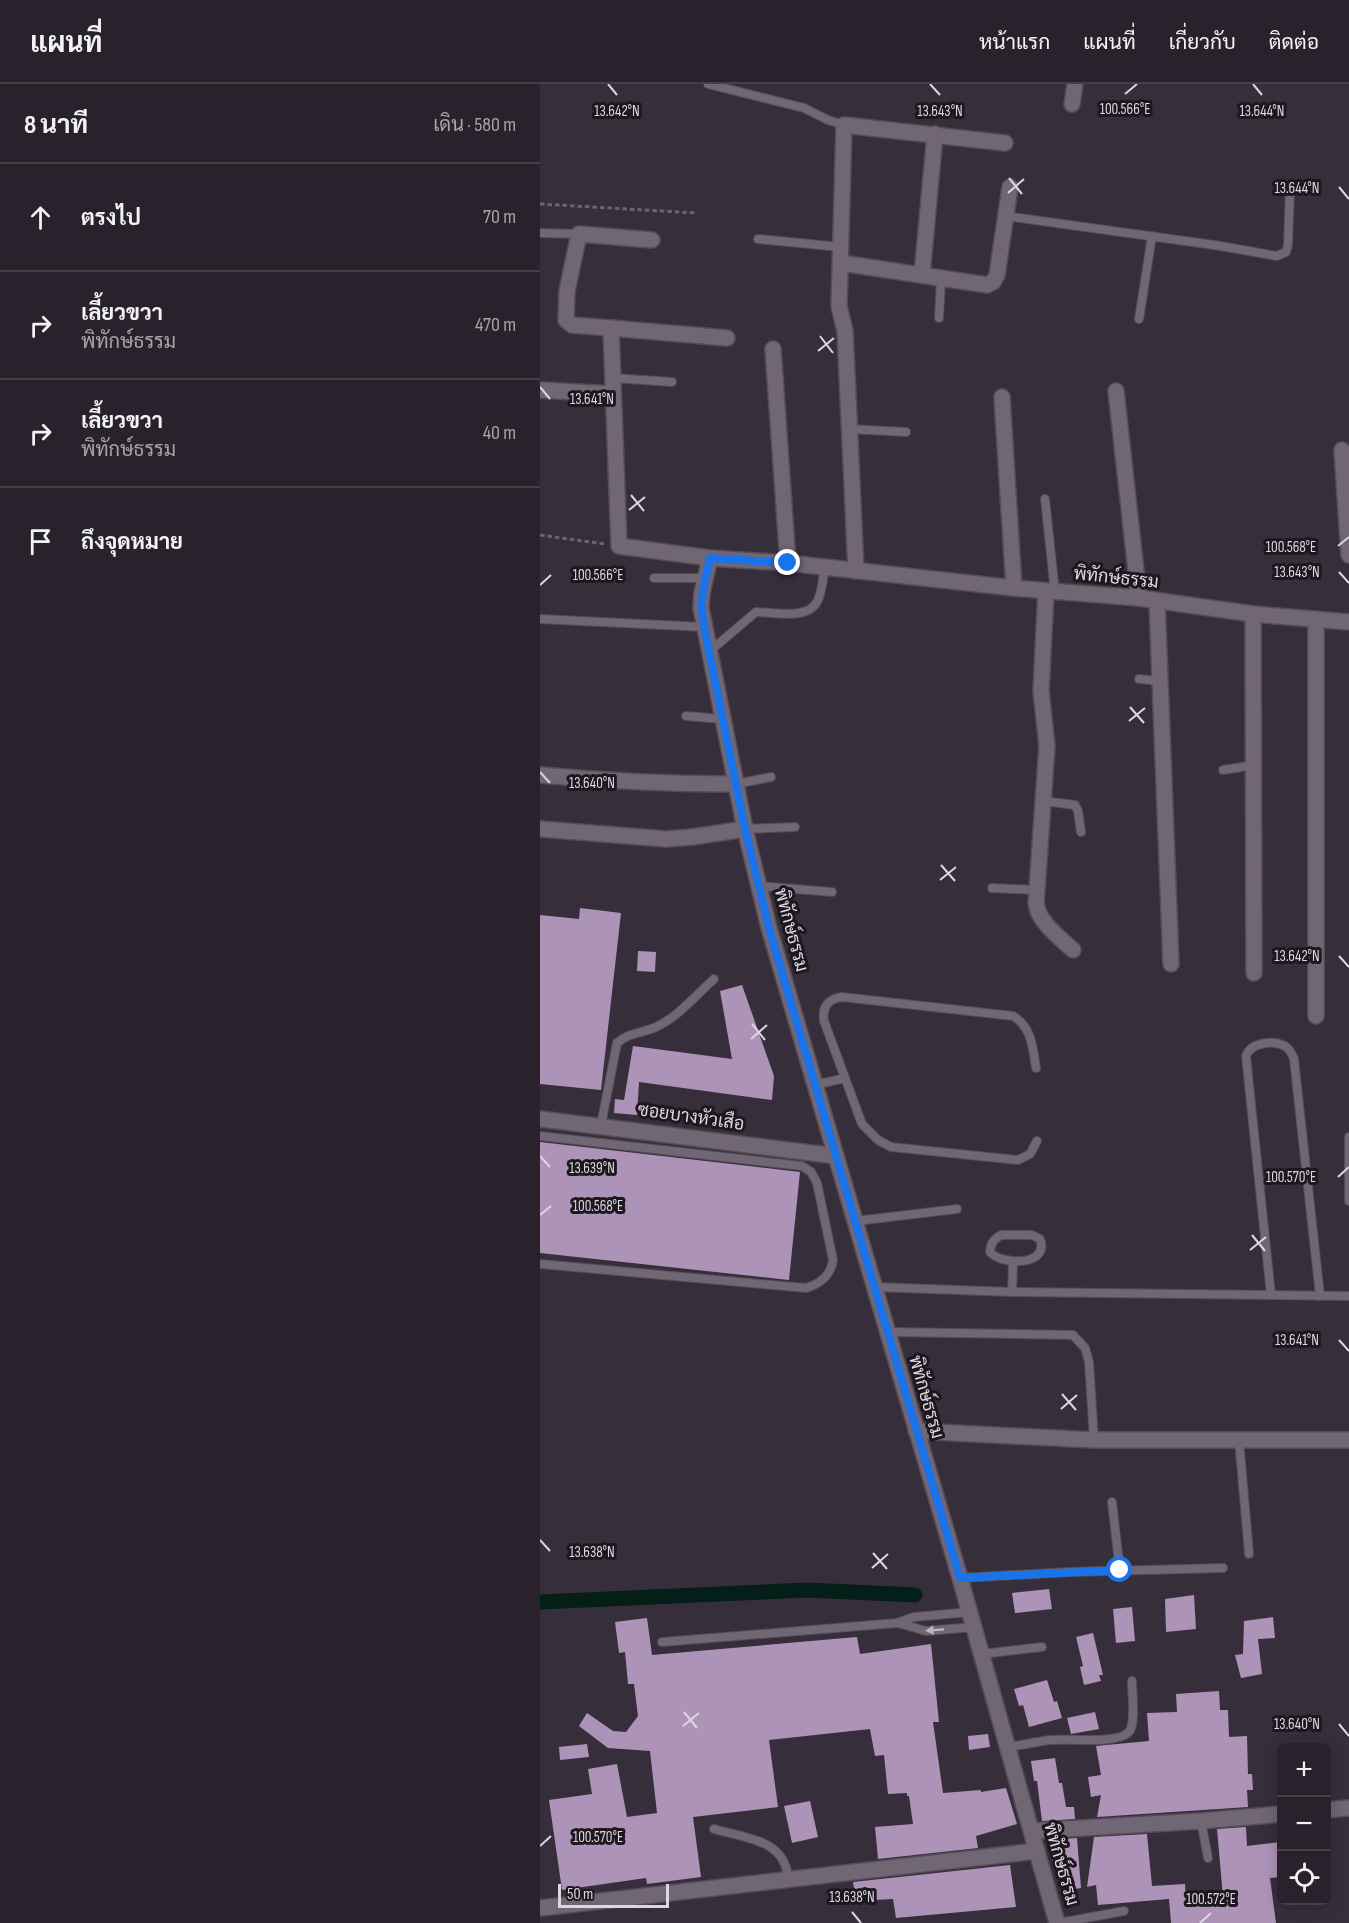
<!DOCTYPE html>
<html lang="th">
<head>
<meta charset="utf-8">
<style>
  body { margin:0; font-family:"Sofia Sans Condensed",Sarabun,sans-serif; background:#352f38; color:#f1f3f6 }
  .controls { position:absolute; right:18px; bottom:18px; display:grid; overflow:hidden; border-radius:9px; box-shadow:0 3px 15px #0003 }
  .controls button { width:54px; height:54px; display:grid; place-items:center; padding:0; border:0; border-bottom:2px solid #453f48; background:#29222c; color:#f1f3f6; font:30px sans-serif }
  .scale { position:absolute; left:18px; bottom:15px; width:111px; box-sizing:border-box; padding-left:6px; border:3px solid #ddd7e0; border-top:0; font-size:16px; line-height:21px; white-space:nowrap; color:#ddd7e0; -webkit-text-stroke:4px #1c181e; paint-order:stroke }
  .stop { position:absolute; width:18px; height:18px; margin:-14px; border:4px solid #1a73e8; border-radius:50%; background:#fff }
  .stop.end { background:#1a73e8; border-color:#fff; box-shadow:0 2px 6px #0008 }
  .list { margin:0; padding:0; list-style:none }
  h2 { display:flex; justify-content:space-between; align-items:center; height:78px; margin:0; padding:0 24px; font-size:26px }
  h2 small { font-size:20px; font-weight:400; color:#a5a4a9 }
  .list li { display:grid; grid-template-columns:39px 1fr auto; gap:18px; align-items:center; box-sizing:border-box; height:108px; padding:0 24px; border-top:2px solid #453f48 }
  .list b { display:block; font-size:22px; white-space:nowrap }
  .list p { margin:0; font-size:20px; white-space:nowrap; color:#a5a4a9 }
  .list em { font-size:20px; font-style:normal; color:#a5a4a9 }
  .icon { flex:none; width:33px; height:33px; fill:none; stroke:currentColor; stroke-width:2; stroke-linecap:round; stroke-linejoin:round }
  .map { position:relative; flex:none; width:809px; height:1839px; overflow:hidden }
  header { display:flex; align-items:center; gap:36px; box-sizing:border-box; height:84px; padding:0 30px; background:#29222c; border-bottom:2px solid #453f48 }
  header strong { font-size:28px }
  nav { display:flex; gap:33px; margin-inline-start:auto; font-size:21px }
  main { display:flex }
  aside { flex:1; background:#29222c }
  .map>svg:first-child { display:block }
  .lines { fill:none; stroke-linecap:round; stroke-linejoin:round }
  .canal { stroke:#041f18; stroke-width:15 }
  .building { fill:#ae93b8 }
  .service-casing { stroke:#544c57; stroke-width:10 }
  .minor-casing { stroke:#544c57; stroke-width:18 }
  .path { stroke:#6c6470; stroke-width:3; stroke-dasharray:4.5 3; stroke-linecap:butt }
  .service { stroke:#716674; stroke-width:8 }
  .minor { stroke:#716674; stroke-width:15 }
  .oneway { fill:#bdb5c0 }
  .route { stroke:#1a73e8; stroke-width:8 }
  .ticks { fill:none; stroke:#ddd7e0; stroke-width:2 }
  .labels { text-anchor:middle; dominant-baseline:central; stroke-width:6; stroke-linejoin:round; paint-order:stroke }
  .street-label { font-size:18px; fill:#ddd7e0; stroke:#1c181e }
  .ticks-label { font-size:15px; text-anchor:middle; fill:#ddd7e0; stroke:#1c181e; stroke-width:6; stroke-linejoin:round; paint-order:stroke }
</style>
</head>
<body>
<header>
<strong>แผนที่</strong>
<nav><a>หน้าแรก</a><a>แผนที่</a><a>เกี่ยวกับ</a><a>ติดต่อ</a></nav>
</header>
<main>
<aside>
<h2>8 นาที<small>เดิน · 580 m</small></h2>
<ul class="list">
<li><svg class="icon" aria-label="ahead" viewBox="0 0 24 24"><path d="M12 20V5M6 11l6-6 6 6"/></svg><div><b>ตรงไป</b></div><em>70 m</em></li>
<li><svg class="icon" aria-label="right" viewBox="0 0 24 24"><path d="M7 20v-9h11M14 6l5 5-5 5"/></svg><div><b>เลี้ยวขวา</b><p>พิทักษ์ธรรม</p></div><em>470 m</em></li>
<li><svg class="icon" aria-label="right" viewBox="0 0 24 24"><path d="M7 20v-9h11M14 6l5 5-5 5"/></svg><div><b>เลี้ยวขวา</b><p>พิทักษ์ธรรม</p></div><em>40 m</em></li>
<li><svg class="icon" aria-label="arrive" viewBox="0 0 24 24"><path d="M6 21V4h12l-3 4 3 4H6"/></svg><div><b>ถึงจุดหมาย</b></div></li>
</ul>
</aside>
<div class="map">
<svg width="809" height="1839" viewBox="0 0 809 1839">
  <rect width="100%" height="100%" fill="#372e3b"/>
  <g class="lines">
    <path class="canal" d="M0,1518L267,1506L375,1511"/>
  </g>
  <g class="building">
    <path d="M40,824L81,829L61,1006L0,1000V831L39,835Z"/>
    <path d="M98,867L116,868L115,888L97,887Z"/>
    <path d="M202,901L234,992L232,1016L99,998L97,1031L74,1029L75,1015L84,1016L93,962L192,975L180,907Z"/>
    <path d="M0,1058L260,1088L249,1196L0,1169Z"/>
    <path d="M509,1505L512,1525L475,1529L472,1509Z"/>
    <path d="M654,1511L656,1545L626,1548L625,1515Z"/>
    <path d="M592,1523L595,1557L576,1559L573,1525Z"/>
    <path d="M733,1533L735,1554L718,1555L722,1590L701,1594L695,1571L703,1570L704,1537Z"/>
    <path d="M107,1534L112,1571L317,1553L320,1570L391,1560L399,1638H393L403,1709L441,1706V1708L466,1704L477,1740L436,1752L438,1764L338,1775L335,1743L373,1740L369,1712H367V1709L348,1710L344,1671L335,1672L330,1645L229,1656L238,1723L153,1733L161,1793L107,1800L106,1794L22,1806L9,1716L52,1710L48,1685L77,1680L87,1733L117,1729L110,1667L68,1664L39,1642L47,1629L73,1647L86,1648L98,1632L94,1600H88L85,1568L79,1569L75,1538Z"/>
    <path d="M553,1549L563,1591H559L561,1597L544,1601L540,1583L543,1582L536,1553Z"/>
    <path d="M507,1596L514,1618L517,1617L522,1634L489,1643L483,1621L479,1622L474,1605Z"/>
    <path d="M679,1607L680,1626H688L689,1653L707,1652L708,1690H712L713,1706H707L708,1723L557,1733L561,1711L551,1713L548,1693L561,1691L556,1662L609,1657L607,1629L637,1628L636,1610Z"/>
    <path d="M555,1628L559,1645L531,1650L527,1634Z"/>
    <path d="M448,1650L450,1663L429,1666L428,1652Z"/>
    <path d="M47,1660L49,1673L20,1676L19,1663Z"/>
    <path d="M515,1674L519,1699H522L526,1723H534L535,1735L502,1737L497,1697H494L491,1677Z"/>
    <path d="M270,1717L278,1753L252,1759L244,1722Z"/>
    <path d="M706,1743L707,1762L741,1758V1793L730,1794L736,1839H631L629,1815L558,1821L556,1801L547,1803L554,1753L607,1750L612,1802L645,1800L646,1816L683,1813L677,1745Z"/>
    <path d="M537,1754L541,1804L523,1807L514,1777H512L509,1756Z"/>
    <path d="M470,1781L476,1823L356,1834L353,1815L316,1817L313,1798Z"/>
  </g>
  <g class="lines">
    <g class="service-casing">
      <g id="service">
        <path d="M168,0L264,24L288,36L304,41"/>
        <path d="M465,132L674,161L737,172L746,168L748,161L750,104"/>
        <path d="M0,149L39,150"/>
        <path d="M218,155L301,163"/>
        <path d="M399,234L401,194"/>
        <path d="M599,235L612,152"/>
        <path d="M73,294L132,298"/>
        <path d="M310,345L366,348"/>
        <path d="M505,415L515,508"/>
        <path d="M114,494H166"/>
        <path d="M0,535L164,543"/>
        <path d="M170,567L216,528C233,528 269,537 278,516C282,507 283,494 285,483"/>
        <path d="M599,595L620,597"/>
        <path d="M146,632L182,635"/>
        <path d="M683,686L714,681"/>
        <path d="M196,700L231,693"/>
        <path d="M503,717L535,721L538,727L541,748"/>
        <path d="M205,745L255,743"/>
        <path d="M218,802L292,808"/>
        <path d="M452,804L497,806"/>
        <path d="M496,984C493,965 492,943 473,932L302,913C287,915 282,924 284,937L322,1040L338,1056L351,1063L478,1076L490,1070L497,1057"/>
        <path d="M275,1001L305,994"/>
        <path d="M61,1041L77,959C88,949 102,949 116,943C138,933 156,911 174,895"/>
        <path d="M0,1052L262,1082L271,1088L277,1099L293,1176C291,1191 280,1200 266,1204L0,1180"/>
        <path d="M809,1053V1117"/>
        <path d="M316,1137L417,1125"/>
        <path d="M461,1151H492L500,1155C510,1182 462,1182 450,1168C451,1159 453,1156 461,1151Z"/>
        <path d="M335,1203L472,1208L809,1212"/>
        <path d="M472,1208L473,1178"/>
        <path d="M731,1211L706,972C711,958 734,956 745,962C750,965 752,970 754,975L780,1212"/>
        <path d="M348,1248L533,1251L545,1264L549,1278L554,1356"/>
        <path d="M699,1356L709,1470"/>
        <path d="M572,1418L580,1487"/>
        <path d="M420,1494L530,1488L683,1484"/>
        <path d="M358,1539L386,1547L434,1543"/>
        <path d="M122,1558L357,1539L374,1533L430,1528"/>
        <path d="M442,1570L502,1563"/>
        <path d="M468,1663C482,1661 496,1658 510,1656C528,1654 576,1661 589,1648C596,1640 592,1608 592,1597"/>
        <path d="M661,1737L668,1774"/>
        <path d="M174,1745C205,1754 245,1755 248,1794"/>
        <path d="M519,1839L584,1827"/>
      </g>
    </g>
    <g class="minor-casing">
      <g id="minor">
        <path d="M532,20L535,0"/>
        <path d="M301,179L447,201L453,198L457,191L470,103"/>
        <path d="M382,191L395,50"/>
        <path d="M71,244L32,241L26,236L27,207L39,150L112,156"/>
        <path d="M233,265L248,479"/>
        <path d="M0,306L73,310"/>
        <path d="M576,307L599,514"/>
        <path d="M462,313L474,504"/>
        <path d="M802,366L809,471"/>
        <path d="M170,474L79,462L71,244L187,254"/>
        <path d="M316,487L305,247L299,222L304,41L465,59"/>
        <path d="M506,507L501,607L507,662L496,819C498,838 519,853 533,866"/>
        <path d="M617,518L631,880"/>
        <path d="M713,530L714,889"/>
        <path d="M0,691C65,697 130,700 196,700"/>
        <path d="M0,745L126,755L152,753L205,745"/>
        <path d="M776,932V535"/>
        <path d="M0,1035L296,1072"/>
        <path d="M376,1347L554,1356H809"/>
        <path d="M786,1726L809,1724"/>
        <path d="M492,1747L661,1737L742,1730"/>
        <path d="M0,1824L497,1767"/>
        <path d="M517,1839L420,1494L229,844L205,745L161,524L162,509L170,474L248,479L474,504L599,514L713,530L809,538"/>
      </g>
    </g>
    <g class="path">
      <path d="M0,120L157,129"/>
      <path d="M0,451L65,460"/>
    </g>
    <use href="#service" class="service"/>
    <use href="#minor" class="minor"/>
  </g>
  <defs><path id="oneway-solid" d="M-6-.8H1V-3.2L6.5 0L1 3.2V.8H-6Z" transform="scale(1.5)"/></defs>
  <use class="oneway" href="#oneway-solid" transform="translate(395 1546) rotate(176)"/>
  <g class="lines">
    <path class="route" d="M248,479L170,474C164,500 159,516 164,543L205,745L229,844L420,1494L580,1486"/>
  </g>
  <path class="ticks" d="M68,0L77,11M390,0L400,11M713,0L722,11M585,10L597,0M469,94L482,110M799,103L809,115M468,109L484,95M280,252L293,269M278,267L294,254M0,303L10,315M91,411L104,427M89,426L105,413M798,462L809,453M799,488L809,499M0,501L11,491M590,623L604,639M589,637L605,624M0,688L10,699M401,781L415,797M400,796L416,783M799,872L809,883M212,940L225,956M211,955L227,941M0,1072L10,1083M798,1093L809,1083M0,1131L11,1122M712,1151L725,1167M710,1166L726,1153M799,1256L809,1267M522,1310L536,1326M521,1325L537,1311M0,1456L10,1467M333,1469L347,1485M332,1484L348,1470M144,1628L157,1644M799,1640L809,1652M143,1642L159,1629M0,1762L11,1752M312,1828L321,1839M660,1839L671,1829"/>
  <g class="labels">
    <g class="street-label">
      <text transform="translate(576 494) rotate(6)">พิทักษ์ธรรม</text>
      <text transform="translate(251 846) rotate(75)">พิทักษ์ธรรม</text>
      <text transform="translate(151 1033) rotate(8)">ซอยบางหัวเสือ</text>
      <text transform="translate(386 1313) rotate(74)">พิทักษ์ธรรม</text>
      <text transform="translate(521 1780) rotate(74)">พิทักษ์ธรรม</text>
    </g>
  </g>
  <g class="ticks-label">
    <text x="585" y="30">100.566°E</text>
    <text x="77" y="32">13.642°N</text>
    <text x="400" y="32">13.643°N</text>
    <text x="722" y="32">13.644°N</text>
    <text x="757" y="109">13.644°N</text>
    <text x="52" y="320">13.641°N</text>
    <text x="751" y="468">100.568°E</text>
    <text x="757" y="493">13.643°N</text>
    <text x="58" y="496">100.566°E</text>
    <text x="52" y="704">13.640°N</text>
    <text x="757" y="877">13.642°N</text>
    <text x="52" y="1089">13.639°N</text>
    <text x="751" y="1098">100.570°E</text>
    <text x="58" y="1127">100.568°E</text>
    <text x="757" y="1261">13.641°N</text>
    <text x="52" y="1473">13.638°N</text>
    <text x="757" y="1645">13.640°N</text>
    <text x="58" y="1758">100.570°E</text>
    <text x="312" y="1818">13.638°N</text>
    <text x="671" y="1820">100.572°E</text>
  </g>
</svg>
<div class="controls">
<button>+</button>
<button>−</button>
<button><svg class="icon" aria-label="locate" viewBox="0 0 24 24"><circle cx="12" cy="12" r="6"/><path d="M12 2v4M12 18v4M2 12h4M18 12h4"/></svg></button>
</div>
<div class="scale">50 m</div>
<div class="stop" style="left:580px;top:1486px"></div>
<div class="stop end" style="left:248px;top:479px"></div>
</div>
</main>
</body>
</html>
